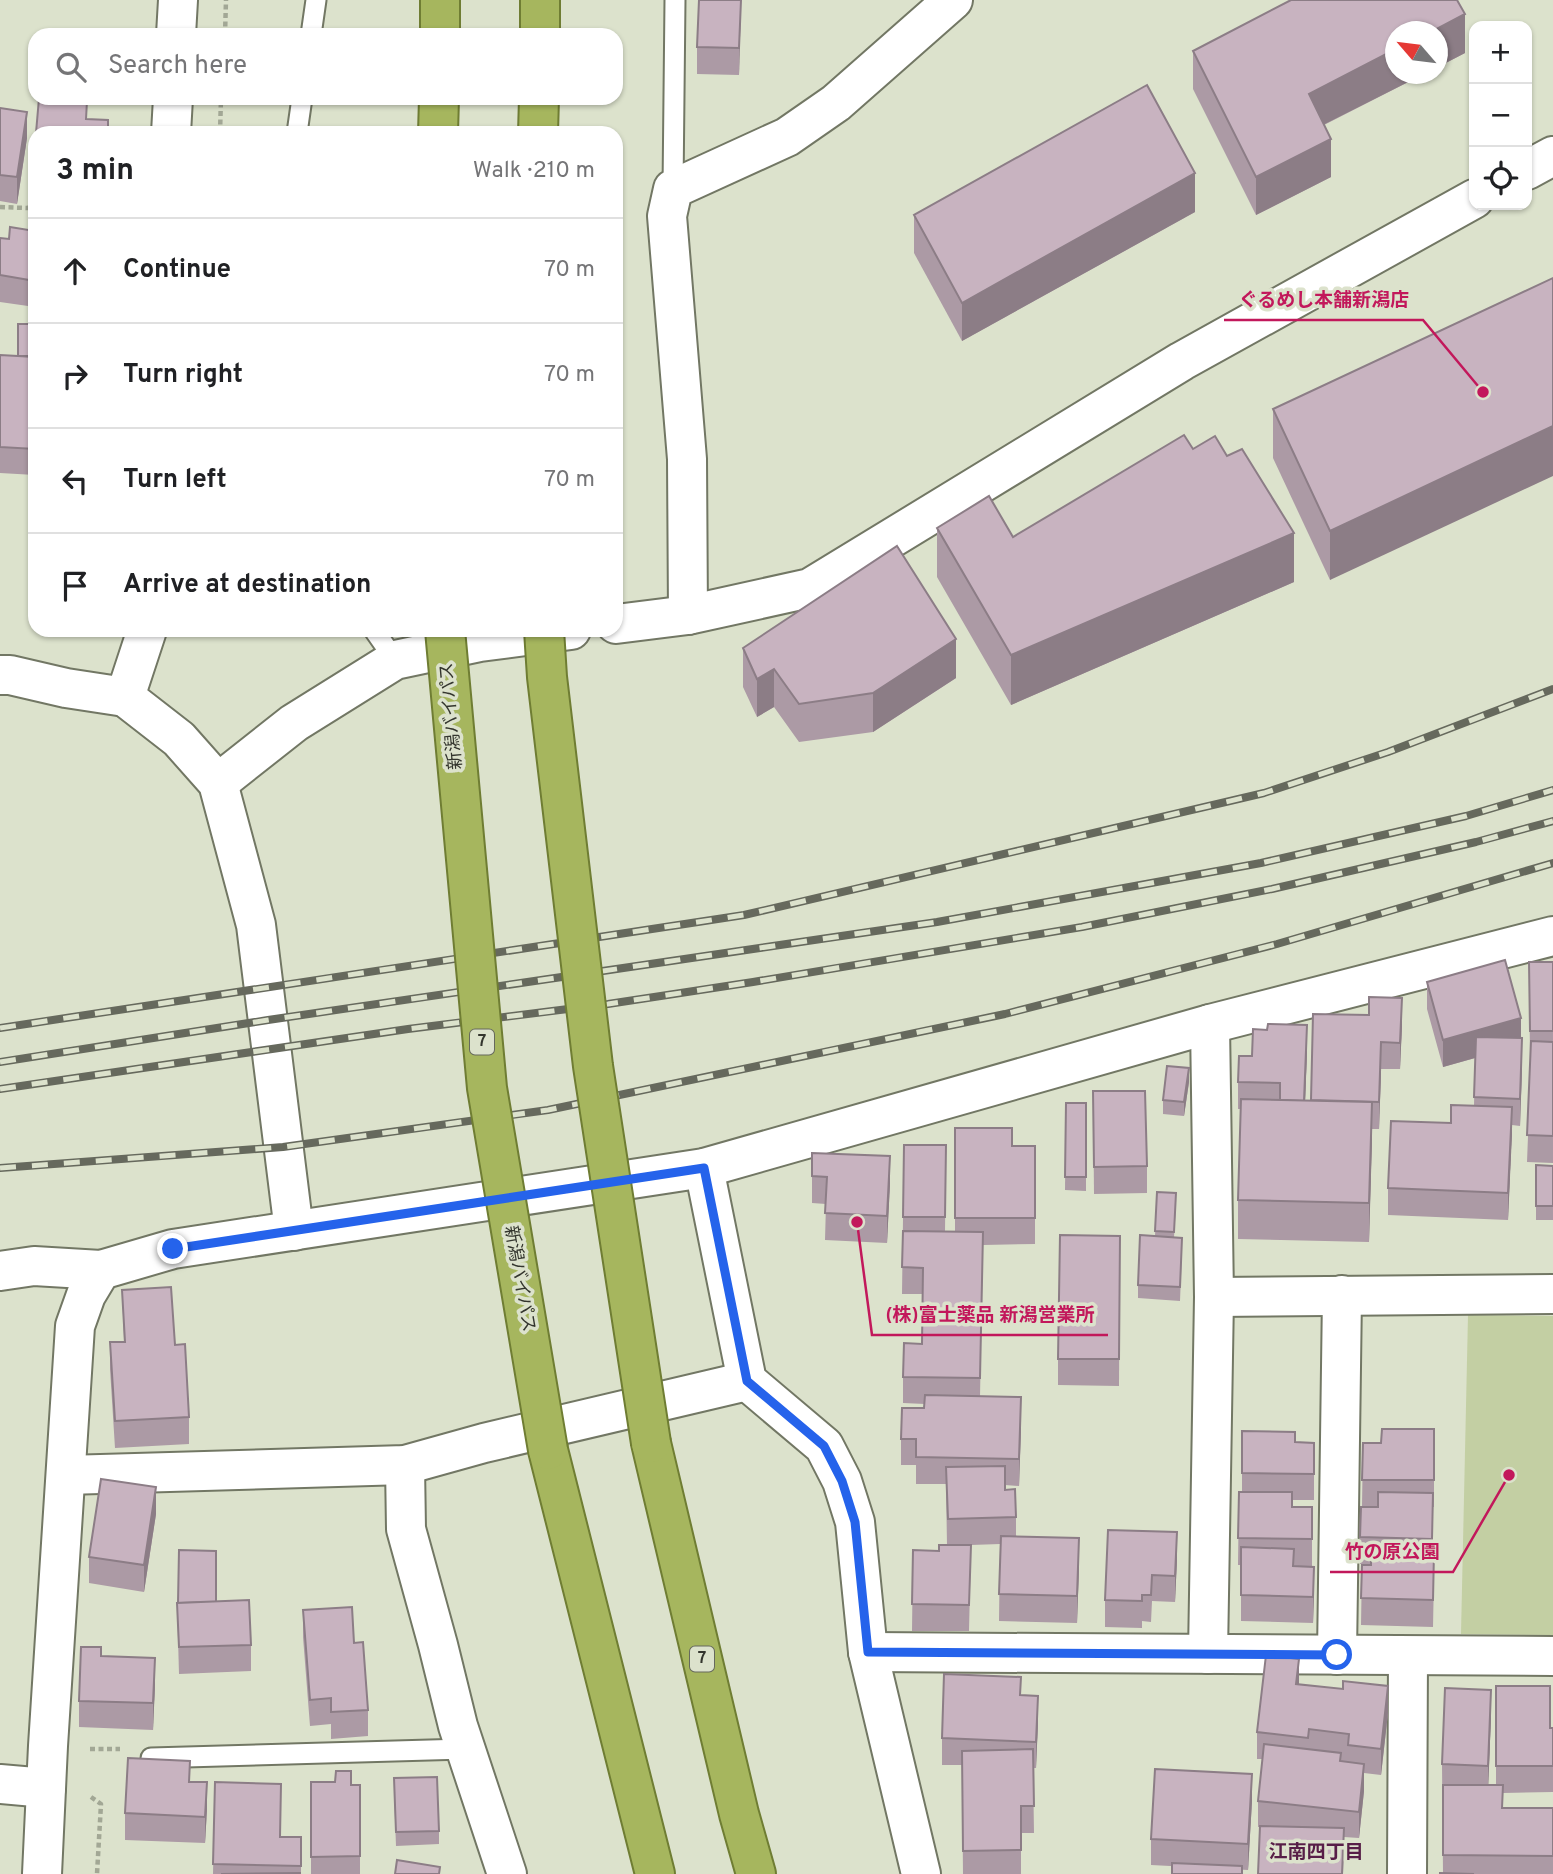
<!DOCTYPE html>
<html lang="en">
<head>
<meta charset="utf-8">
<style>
  body { margin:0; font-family:Overpass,"Noto Sans JP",sans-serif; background:#f6f6f6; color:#202124 }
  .controls { position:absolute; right:21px; top:21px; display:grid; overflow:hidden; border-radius:14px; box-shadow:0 2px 5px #0004 }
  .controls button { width:63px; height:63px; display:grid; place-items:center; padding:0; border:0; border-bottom:2px solid #e0e0e0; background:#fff; color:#202124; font:35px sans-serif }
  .compass { position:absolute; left:1385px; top:21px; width:63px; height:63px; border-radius:50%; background:#fff; box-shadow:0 2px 5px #0004; rotate:298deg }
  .stop { position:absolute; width:21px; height:21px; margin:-16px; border:5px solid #2563eb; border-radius:50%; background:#fff }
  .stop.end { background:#2563eb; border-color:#fff; box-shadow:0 2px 7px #0008 }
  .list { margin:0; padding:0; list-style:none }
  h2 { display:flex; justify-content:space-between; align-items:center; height:91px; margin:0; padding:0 28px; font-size:30px }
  h2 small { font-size:23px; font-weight:400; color:#757577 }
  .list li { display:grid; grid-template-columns:46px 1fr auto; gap:21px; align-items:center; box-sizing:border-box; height:105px; padding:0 28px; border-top:2px solid #e0e0e0 }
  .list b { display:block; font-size:26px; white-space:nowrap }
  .list em { font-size:23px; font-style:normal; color:#757577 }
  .icon { flex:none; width:38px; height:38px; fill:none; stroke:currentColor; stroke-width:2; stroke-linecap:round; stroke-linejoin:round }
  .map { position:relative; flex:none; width:1553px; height:1874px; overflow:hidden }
  .search { position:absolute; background:#fff; box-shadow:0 2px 5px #0004; left:28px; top:28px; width:595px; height:77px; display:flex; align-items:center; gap:18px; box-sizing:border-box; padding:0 24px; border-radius:21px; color:#757577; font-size:26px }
  .panel { position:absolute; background:#fff; box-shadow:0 2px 5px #0004; left:28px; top:126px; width:595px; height:511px; border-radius:21px }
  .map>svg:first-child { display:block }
  .green { fill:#c3cfa3 }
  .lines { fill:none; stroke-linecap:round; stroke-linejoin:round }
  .service-casing { stroke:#727764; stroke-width:23 }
  .minor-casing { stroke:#727764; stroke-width:42 }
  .tertiary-casing { stroke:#727764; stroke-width:42 }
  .trunk-casing { stroke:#6f7d33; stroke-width:42 }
  .path { stroke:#a2a795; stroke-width:4.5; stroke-dasharray:5 3.5; stroke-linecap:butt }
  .service { stroke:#fff; stroke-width:19 }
  .minor { stroke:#fff; stroke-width:38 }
  .tertiary { stroke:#fff; stroke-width:38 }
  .trunk { stroke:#a6b65e; stroke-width:38 }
  .rail-casing { stroke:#66695d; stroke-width:8 }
  .rail { stroke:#dce2cc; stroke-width:5; stroke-dasharray:16; stroke-linecap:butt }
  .trunk-bridge-casing { stroke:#6f7d33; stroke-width:42; stroke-linecap:butt }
  .trunk-bridge { stroke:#a6b65e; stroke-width:38 }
  .wall { fill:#ac9aa5 }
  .shaded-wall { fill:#8c7d86 }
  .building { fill:#c8b3c0; stroke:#8c7d86; stroke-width:2 }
  .route { stroke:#2563eb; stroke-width:9 }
  .labels { text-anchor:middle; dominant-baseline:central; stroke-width:7; stroke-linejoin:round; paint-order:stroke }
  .shield { fill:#dce2cc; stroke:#66695d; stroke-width:2 }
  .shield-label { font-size:16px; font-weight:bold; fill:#33352d }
  .street-label { font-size:18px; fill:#33352d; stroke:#dce2cc }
  .neighbourhood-label { font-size:19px; font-weight:bold; fill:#571e47; stroke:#dce2cc }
  .leader { fill:none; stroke:#c2185b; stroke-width:2.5 }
  .callout-dot { fill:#c2185b; stroke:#dce2cc; stroke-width:2.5 }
  .callout-label { font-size:19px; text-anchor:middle; font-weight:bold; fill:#c2185b; stroke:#dce2cc; stroke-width:7; stroke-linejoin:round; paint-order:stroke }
</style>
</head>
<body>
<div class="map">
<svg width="1553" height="1874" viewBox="0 0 1553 1874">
  <rect width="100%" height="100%" fill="#dce2cc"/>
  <path class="green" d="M1468,1315L1553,1316V1635L1461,1634Z"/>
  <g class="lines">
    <g class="service-casing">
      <g id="service">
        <path d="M311,35L316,0"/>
        <path d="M297,133L302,98"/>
        <path d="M673,189L675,0"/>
        <path d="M374,630L395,660"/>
        <path d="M151,1758L465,1749"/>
      </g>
    </g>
    <g class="minor-casing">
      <g id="minor">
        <path d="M0,675H10L66,688L125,697"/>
        <path d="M704,1168L747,1381L824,1446L842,1481L855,1522L868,1652L921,1874"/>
        <path d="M0,1271L34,1266L101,1270"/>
        <path d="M1214,1297L1553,1294"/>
        <path d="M405,1465L406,1529L438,1645L458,1726L507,1874"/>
        <path d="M66,1475L405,1465L484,1443L747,1381"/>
        <path d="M868,1652L1553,1656"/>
        <path d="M1208,1654L1214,1297L1210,1024"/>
        <path d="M1337,1655L1342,1295"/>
        <path d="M0,1784L46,1788"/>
        <path d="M1407,1874L1408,1656"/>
      </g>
    </g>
    <g class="tertiary-casing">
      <g id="tertiary">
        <path d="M176,35L178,0"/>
        <path d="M171,133L173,98"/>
        <path d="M1527,170L1553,156"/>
        <path d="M688,615L687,459L667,216L673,189L787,137L836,103L953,0"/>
        <path d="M616,624L688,615L810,588L1182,361L1474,199"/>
        <path d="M147,630L125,697L179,739L218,783L256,925L294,1231"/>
        <path d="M218,783L294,723L395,660L480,642L571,630"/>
        <path d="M42,1874L48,1746L75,1326L86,1295L101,1270L173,1249L704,1168L1210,1024L1553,936"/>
      </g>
    </g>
    <g class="trunk-casing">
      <g id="trunk">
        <path d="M440,35V0"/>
        <path d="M540,35V0"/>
        <path d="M438,133L439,98"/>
        <path d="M538,133L539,98"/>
        <path d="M651,1443L739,1814L756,1874"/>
        <path d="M548,1450L655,1874"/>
      </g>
    </g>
    <g class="path">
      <path d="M225,35L226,0"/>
      <path d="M220,133L221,98"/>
      <path d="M0,207L27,208L35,206"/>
      <path d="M90,1749H120"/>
      <path d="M91,1797L101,1804L97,1874"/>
    </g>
    <use href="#service" class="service"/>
    <use href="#minor" class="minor"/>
    <use href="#tertiary" class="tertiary"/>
    <use href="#trunk" class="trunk"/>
    <g class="rail-casing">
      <g id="rail">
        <path d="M0,1028L744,915L1264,793L1388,752L1553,689"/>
        <path d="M0,1062L268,1020L937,922L1261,863L1466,816L1553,790"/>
        <path d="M0,1089L408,1029L608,1004L753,982L1082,927L1272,889L1476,842L1553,821"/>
        <path d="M0,1168L283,1147L548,1110L1005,1014L1277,944L1553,863"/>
      </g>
    </g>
    <use href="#rail" class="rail"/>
    <g class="trunk-bridge-casing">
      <g id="trunk-bridge">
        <path d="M445,630L487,1088L548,1450"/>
        <path d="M544,630L547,677L593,1066L651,1443"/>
      </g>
    </g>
    <use href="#trunk-bridge" class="trunk-bridge"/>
  </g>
  <g class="wall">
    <path d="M741,0L739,75L697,74V47Z"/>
    <path d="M1291,0H1457L1465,14V53L1438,67V32H1396V74H1424L1324,125L1331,139V177L1256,215L1193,89V51Z"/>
    <path d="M0,108L27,138L17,204L0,201Z"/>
    <path d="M1195,212L962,341L914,253V215Z"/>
    <path d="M35,231V307L0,302V238L9,239Z"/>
    <path d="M1553,278L1330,580L1273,458V409Z"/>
    <path d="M35,324V475L0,473V355L18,356Z"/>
    <path d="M1193,449L1294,582L1011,705L937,577V528L1013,537Z"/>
    <path d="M743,648L956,678L873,732L799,742L774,707L757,717L743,687Z"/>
    <path d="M1529,962H1553V1163L1527,1162L1531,1058H1530Z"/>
    <path d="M1427,982L1521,1038L1522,1065L1520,1126L1512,1125L1508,1220L1388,1215V1188L1451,1123L1474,1106L1475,1058L1443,1067L1427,1009Z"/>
    <path d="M1402,1025L1400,1069H1381L1379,1129H1372L1369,1242L1238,1239V1200L1241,1109H1238V1082L1252,1056L1307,1052L1305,1101H1311Z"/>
    <path d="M1189,1082L1184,1116L1163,1114V1100Z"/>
    <path d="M1093,1091L1147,1166V1193L1094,1194Z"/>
    <path d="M1066,1103H1086V1191L1065,1190Z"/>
    <path d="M955,1128L1012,1146H1035V1244L983,1245L980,1396L1021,1424L1019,1486L1005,1485V1490L1016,1517V1536L1079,1565L1077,1623L999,1621L1000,1544L971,1545L969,1631H912L913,1550L939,1551L947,1545L946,1484H916V1465H901V1439L924,1408L925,1404L903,1403V1377L922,1344L923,1294H902L904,1145H946L945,1231L955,1232Z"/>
    <path d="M812,1153L890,1183L887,1243L825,1240L826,1204L812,1203Z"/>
    <path d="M1536,1165L1553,1166V1220H1536Z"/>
    <path d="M1157,1192L1176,1206L1174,1237L1182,1251L1180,1301L1138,1298V1285L1155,1236Z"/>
    <path d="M1120,1236L1119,1386L1058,1385V1359Z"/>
    <path d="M122,1290L175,1345L189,1417V1444L115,1448L110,1369V1342H124Z"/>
    <path d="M1434,1429V1507H1433L1432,1551L1434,1577L1433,1627L1361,1625L1362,1565H1371V1564H1360V1537L1378,1506H1362L1363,1443H1381Z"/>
    <path d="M1242,1431L1295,1442L1314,1443V1500H1292V1507H1312V1566H1294L1314,1593L1313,1623L1241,1621V1565H1238L1239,1492H1242Z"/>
    <path d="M156,1514L144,1592L89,1583V1557Z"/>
    <path d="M1177,1559L1175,1602L1152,1601L1151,1622L1142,1621V1628L1105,1627V1600Z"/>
    <path d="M216,1602L251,1645V1671L179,1674L177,1603Z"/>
    <path d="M303,1610L354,1643L368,1710V1736L331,1739V1724L310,1726L303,1637Z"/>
    <path d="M101,1656L155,1684L153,1730L79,1727V1701Z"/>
    <path d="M1299,1684L1388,1713L1381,1775L1364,1773V1791L1359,1838L1344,1837L1343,1874H1258L1260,1827H1258V1801L1263,1759H1257V1732Z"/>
    <path d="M1496,1686L1550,1728H1553V1792L1503,1793V1808H1553V1874H1440L1443,1873L1442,1764L1491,1716L1488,1785H1496Z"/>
    <path d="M1021,1695L1038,1722L1036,1768H1033L1034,1833H1021V1874H963L962,1765H942V1738Z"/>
    <path d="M190,1782L207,1809L205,1843L125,1840V1813Z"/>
    <path d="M215,1782L281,1810V1837H301V1874H213Z"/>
    <path d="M311,1782L360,1785V1874H311Z"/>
    <path d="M394,1792L439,1831V1844L396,1846Z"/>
    <path d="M1252,1801L1248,1870L1151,1865V1839Z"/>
  </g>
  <g class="shaded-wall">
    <path d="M741,0L739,75V48Z"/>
    <path d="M1465,14V53L1438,67V32H1431Z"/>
    <path d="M1396,49V74H1424L1309,132V94Z"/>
    <path d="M27,112V138L17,204V177Z"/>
    <path d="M1331,139V177L1256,215V177Z"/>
    <path d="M1195,173V212L962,341V303Z"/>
    <path d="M1553,426V476L1330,580V531Z"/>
    <path d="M1294,533V582L1011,705V655Z"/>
    <path d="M956,639V678L873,732V693Z"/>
    <path d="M774,669V707L757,717V679Z"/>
    <path d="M1402,998V1025L1400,1069V1043Z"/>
    <path d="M1521,1018V1045L1443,1067V1040Z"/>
    <path d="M1307,1025V1052L1304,1130V1103Z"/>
    <path d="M1522,1038V1065L1520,1126V1099Z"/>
    <path d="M1381,1042V1069L1379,1129V1102Z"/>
    <path d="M1189,1068V1082L1184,1116V1102Z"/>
    <path d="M1372,1102V1141L1369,1242V1203Z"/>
    <path d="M1512,1107V1134L1508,1220V1193Z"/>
    <path d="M890,1156V1183L887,1243V1216Z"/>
    <path d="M1021,1397V1424L1019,1486V1459Z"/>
    <path d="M156,1487V1514L144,1592V1565Z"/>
    <path d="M1177,1532V1559L1175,1602V1576Z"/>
    <path d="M1079,1538V1565L1077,1623V1596Z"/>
    <path d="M1314,1567V1593L1313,1623V1597Z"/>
    <path d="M155,1658V1684L153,1730V1703Z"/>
    <path d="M1299,1659V1686L1296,1684Z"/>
    <path d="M1388,1686V1713L1381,1775V1749Z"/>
    <path d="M1491,1690V1716L1488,1793V1766Z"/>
    <path d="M1038,1696V1722L1036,1768V1742Z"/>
    <path d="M1364,1764V1791L1359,1838V1812Z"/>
    <path d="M1252,1774V1801L1248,1870V1844Z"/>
    <path d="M207,1782V1809L205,1843V1817Z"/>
  </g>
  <g class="building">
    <path d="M699,0H741L739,48L697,47Z"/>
    <path d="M1291,0H1457L1465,14L1431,32H1396V49L1309,94L1331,139L1256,177L1193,51Z"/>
    <path d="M1147,85L1195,173L962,303L914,215Z"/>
    <path d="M39,98L87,101L86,119L108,120V133H36Z"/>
    <path d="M0,108L27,112L17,177L0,175Z"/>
    <path d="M10,227L35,231V281L0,275V238L9,239Z"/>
    <path d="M1553,278V426L1330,531L1273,409Z"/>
    <rect x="18" y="324" width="17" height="32"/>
    <path d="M0,355L35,357V449L0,447Z"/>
    <path d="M1184,435L1193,449L1215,436L1227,456L1242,449L1294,533L1011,655L937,528L989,496L1013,537Z"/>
    <path d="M897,546L956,639L873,693L799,704L774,669L757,679L743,648Z"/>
    <path d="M1505,960L1521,1018L1443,1040L1427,982Z"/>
    <path d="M1529,962H1553V1031H1530Z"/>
    <path d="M1369,997L1402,998L1400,1043L1381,1042L1379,1102L1311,1100L1313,1014L1369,1015Z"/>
    <path d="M1268,1024L1307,1025L1304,1101L1280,1100V1083L1238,1082L1239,1056H1252L1253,1029L1267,1030Z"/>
    <path d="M1476,1037L1522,1038L1520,1099L1474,1097Z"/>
    <path d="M1531,1041L1553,1042V1136L1527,1135Z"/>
    <path d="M1167,1066L1189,1068L1184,1102L1163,1100Z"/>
    <path d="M1093,1091H1145L1147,1166L1094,1167Z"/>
    <path d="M1241,1099L1372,1102L1369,1203L1238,1200Z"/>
    <path d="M1066,1103H1086V1177H1065Z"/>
    <path d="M1451,1105L1512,1107L1508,1193L1388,1188L1391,1121L1451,1123Z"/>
    <path d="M955,1128H1012V1146H1035V1218H955Z"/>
    <path d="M904,1145H946L945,1217H903Z"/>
    <path d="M812,1153L890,1156L887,1216L825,1213L827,1177L812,1176Z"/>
    <path d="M1536,1165L1553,1166V1206H1536Z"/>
    <path d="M1157,1192L1176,1193L1174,1232L1155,1231Z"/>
    <path d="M903,1231L983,1232L980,1378L903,1377L904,1343L922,1344L923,1268L902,1267Z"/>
    <path d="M1060,1235L1120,1236L1119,1359H1058Z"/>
    <path d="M1140,1235L1182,1238L1180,1287L1138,1285Z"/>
    <path d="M171,1287L175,1345L185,1344L189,1417L115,1421L110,1342H125L122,1290Z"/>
    <path d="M925,1395L1021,1397L1019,1459L916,1457V1439H901L902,1408H924Z"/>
    <path d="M1382,1429H1434V1480H1362L1363,1443H1381Z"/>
    <path d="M1242,1431L1295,1432V1442L1314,1443V1474L1242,1473Z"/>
    <path d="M1005,1466V1490L1015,1489L1016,1517L948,1519L946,1467Z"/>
    <path d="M101,1479L156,1487L144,1565L89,1557Z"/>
    <path d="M1239,1492H1292V1507H1312V1539L1238,1538Z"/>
    <path d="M1378,1492L1433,1493L1432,1539L1360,1537L1361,1507H1378Z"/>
    <path d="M1108,1530L1177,1532L1175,1576L1152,1575L1151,1595H1142V1601L1105,1600Z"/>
    <path d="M1001,1536L1079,1538L1077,1596L999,1594Z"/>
    <path d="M939,1545H971L969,1605L912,1604L913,1550L939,1551Z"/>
    <path d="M1241,1547L1294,1549L1293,1566L1314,1567L1313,1597L1241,1595Z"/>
    <path d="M1371,1549L1434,1551L1433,1600L1361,1598L1362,1565H1371Z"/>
    <path d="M179,1550L216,1551V1602L178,1603Z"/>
    <path d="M249,1600L251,1645L179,1647L177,1603Z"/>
    <path d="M352,1607L354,1643L363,1642L368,1710L331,1712V1698L310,1700L303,1610Z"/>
    <path d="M81,1647H101V1656L155,1658L153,1703L79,1701Z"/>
    <path d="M1266,1655L1299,1659L1296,1684L1343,1689V1681L1388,1686L1381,1749L1348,1745L1349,1734L1309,1729L1308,1738L1257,1732Z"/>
    <path d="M944,1674L1021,1677L1020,1695L1038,1696L1036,1742L942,1738Z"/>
    <path d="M1496,1686H1550V1728H1553V1766H1496Z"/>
    <path d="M1445,1688L1491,1690L1488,1766L1442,1764Z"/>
    <path d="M1264,1744L1341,1753L1340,1761L1364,1764L1359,1812L1258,1801Z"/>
    <path d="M1033,1749L1034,1806H1021V1850L963,1851L962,1751Z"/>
    <path d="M128,1758L190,1761L189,1782H207L205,1817L125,1813Z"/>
    <path d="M1155,1769L1252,1774L1248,1844L1151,1839Z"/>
    <path d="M336,1771H351V1785H360V1856L311,1857V1782H335Z"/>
    <path d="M437,1777L439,1831L396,1832L394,1778Z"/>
    <path d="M215,1782L281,1784L280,1837H301V1866L213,1864Z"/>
    <path d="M1443,1785H1503L1502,1808H1553V1856L1443,1855Z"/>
    <path d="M1260,1826L1344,1828L1342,1874H1258Z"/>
    <path d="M397,1860L440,1867L439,1874H395Z"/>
    <path d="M1172,1863L1242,1866V1874H1172Z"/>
    <path d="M300,1873V1874H221Z"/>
    <path d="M1440,1873L1474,1874H1440Z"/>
  </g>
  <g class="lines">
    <path class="route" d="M173,1249L704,1168L747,1381L824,1446L842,1481L855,1522L868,1652L1337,1655"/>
  </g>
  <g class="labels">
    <g class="shield">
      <rect x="470" y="1029.5" width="24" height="25" rx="5"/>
      <rect x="690" y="1646.5" width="24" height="25" rx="5"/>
    </g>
    <g class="shield-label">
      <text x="482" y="1042">7</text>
      <text x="702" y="1659">7</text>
    </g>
    <g class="street-label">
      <text transform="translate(452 716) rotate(-95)">新潟バイパス</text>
      <text transform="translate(519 1279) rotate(80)">新潟バイパス</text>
    </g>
    <g class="neighbourhood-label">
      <text x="1316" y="1853">江南四丁目</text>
    </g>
  </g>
  <path class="leader" d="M1483 392L1423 320H1224M857 1222L872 1335H1108M1509 1475L1453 1572H1330"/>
  <g class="callout-dot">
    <circle cx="1483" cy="392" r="7"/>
    <circle cx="857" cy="1222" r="7"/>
    <circle cx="1509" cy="1475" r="7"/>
  </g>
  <g class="callout-label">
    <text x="1324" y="306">ぐるめし本舗新潟店</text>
    <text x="990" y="1321">(株)富士薬品 新潟営業所</text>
    <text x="1392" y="1558">竹の原公園</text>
  </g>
</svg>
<div class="controls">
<button>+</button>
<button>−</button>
<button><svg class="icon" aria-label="locate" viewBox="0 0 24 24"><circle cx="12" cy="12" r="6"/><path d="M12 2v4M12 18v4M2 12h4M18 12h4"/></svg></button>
</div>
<svg class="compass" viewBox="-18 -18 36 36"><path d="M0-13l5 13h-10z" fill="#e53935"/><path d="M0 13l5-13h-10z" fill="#757577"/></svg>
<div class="stop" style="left:1337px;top:1655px"></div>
<div class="stop end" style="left:173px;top:1249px"></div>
<div class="search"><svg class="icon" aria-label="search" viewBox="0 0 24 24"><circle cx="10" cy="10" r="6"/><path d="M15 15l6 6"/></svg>Search here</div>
<section class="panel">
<h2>3 min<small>Walk · 210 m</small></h2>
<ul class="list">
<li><svg class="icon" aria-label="ahead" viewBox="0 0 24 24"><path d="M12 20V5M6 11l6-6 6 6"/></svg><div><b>Continue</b></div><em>70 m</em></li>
<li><svg class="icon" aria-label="right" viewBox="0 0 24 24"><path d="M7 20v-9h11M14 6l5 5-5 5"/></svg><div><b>Turn right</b></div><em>70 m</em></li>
<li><svg class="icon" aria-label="left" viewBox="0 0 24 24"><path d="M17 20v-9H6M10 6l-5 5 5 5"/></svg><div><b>Turn left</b></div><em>70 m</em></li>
<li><svg class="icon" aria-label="arrive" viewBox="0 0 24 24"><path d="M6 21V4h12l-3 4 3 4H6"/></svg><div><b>Arrive at destination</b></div></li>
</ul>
</section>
</div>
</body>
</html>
